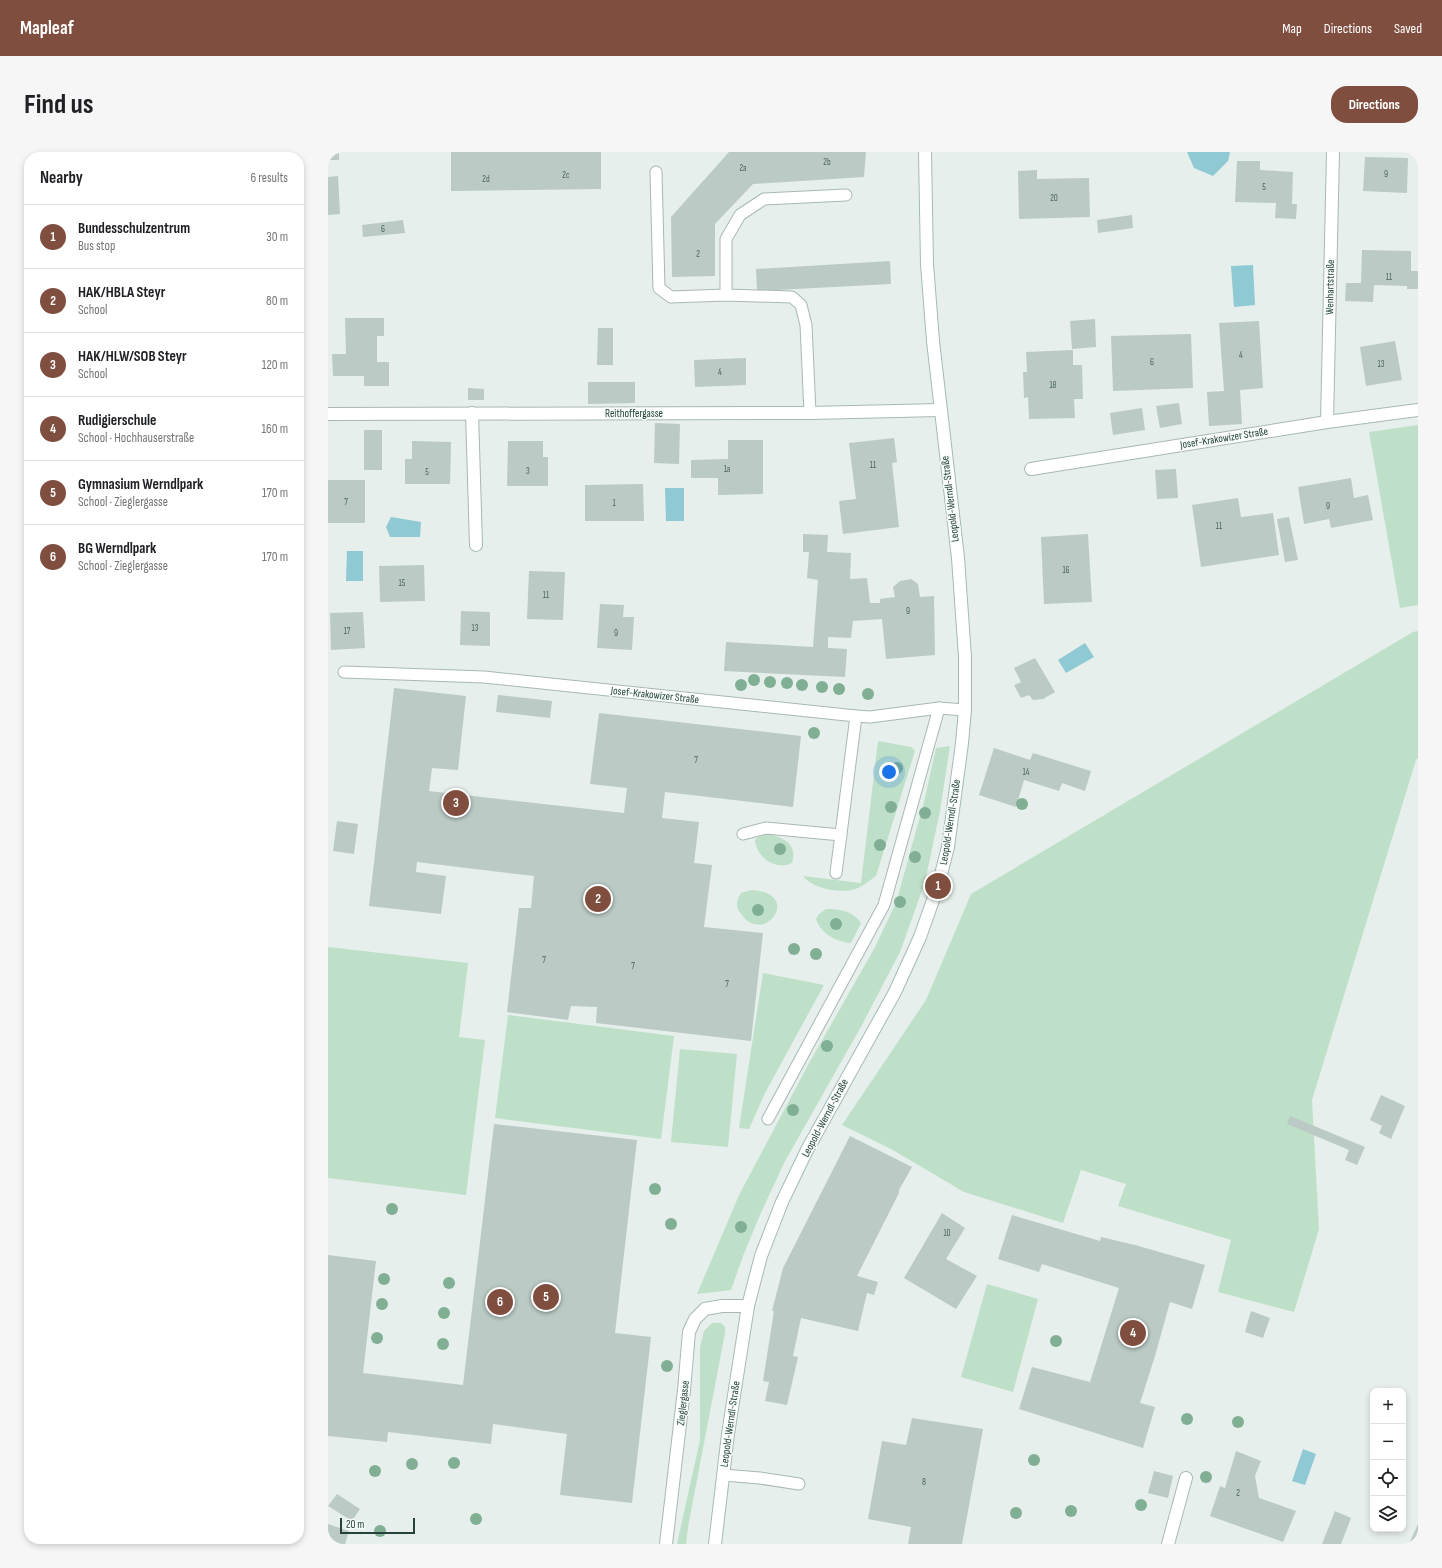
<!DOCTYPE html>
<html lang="en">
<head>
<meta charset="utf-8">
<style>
  body { margin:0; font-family:"Sofia Sans Condensed",sans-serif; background:#f6f6f6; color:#202124 }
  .controls { position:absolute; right:12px; bottom:12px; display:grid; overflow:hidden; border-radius:8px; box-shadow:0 2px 6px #0003 }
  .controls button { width:36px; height:36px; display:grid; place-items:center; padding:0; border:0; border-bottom:1px solid #e0e0e0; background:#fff; color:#202124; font:20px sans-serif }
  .scale { position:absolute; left:12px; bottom:10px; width:75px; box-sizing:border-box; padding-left:4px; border:2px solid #24423a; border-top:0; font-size:11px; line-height:14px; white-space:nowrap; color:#24423a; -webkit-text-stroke:3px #f7fbf9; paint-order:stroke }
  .you { position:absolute; left:561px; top:620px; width:14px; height:14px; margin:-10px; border:3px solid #fff; border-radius:50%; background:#1a73e8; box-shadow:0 0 0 6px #1a73e833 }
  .badge { display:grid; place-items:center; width:26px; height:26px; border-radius:50%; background:#7f4e3f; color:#fff; font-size:13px; font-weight:700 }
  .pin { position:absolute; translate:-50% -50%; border:2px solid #fff; box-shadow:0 1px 4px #0006 }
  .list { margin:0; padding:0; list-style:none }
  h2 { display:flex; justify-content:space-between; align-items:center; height:52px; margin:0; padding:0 16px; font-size:17px }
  h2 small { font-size:13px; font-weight:400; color:#757577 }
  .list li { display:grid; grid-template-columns:26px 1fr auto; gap:12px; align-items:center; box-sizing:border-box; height:64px; padding:0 16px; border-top:1px solid #e0e0e0 }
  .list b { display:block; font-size:15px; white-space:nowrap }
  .list p { margin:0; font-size:13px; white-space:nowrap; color:#757577 }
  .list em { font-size:13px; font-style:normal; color:#757577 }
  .icon { flex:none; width:22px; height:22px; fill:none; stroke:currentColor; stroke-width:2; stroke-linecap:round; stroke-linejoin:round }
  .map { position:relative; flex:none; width:1090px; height:1392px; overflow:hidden; border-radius:16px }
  header { display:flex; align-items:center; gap:24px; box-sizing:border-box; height:56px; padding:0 20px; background:#7f4e3f; color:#fff }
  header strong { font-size:19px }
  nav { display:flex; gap:22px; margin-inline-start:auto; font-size:14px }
  .intro { display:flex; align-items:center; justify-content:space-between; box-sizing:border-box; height:96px; padding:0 24px }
  h1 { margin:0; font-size:28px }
  .button { padding:10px 18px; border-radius:16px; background:#7f4e3f; color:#fff; font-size:14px; font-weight:700 }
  main { display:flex; gap:24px; padding:0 24px }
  aside { flex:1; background:#fff; border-radius:16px; box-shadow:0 2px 6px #0003 }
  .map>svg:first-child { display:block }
  .green { fill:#bfe0c8 }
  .water { fill:#8ec9d4 }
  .building { fill:#bbcac4 }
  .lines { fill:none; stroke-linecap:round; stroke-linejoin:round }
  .lane-casing { stroke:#a8b8b2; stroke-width:13 }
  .street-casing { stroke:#a8b8b2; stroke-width:14 }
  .secondary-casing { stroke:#a4bbb3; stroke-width:14 }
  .lane { stroke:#fff; stroke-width:11 }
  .street { stroke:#fff; stroke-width:12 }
  .secondary { stroke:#fff; stroke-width:12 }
  .tree { fill:#80af93 }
  .labels { text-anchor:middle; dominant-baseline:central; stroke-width:3; stroke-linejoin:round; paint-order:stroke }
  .number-label { font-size:9px; fill:#4a645c }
  .street-label { font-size:11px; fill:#24423a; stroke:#f7fbf9 }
</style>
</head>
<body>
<header>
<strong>Mapleaf</strong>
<nav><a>Map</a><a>Directions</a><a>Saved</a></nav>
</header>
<div class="intro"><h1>Find us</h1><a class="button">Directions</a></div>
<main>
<aside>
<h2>Nearby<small>6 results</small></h2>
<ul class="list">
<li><span class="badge">1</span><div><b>Bundesschulzentrum</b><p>Bus stop</p></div><em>30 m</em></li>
<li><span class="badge">2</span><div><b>HAK/HBLA Steyr</b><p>School</p></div><em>80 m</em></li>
<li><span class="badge">3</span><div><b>HAK/HLW/SOB Steyr</b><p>School</p></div><em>120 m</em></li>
<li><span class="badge">4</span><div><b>Rudigierschule</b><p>School · Hochhauserstraße</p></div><em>160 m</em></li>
<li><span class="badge">5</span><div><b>Gymnasium Werndlpark</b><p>School · Zieglergasse</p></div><em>170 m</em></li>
<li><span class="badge">6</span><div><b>BG Werndlpark</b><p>School · Zieglergasse</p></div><em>170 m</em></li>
</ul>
</aside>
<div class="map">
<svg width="1090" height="1392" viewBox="0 0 1090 1392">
  <rect width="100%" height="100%" fill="#e6efeb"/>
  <g class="green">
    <path d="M1090,273V453L1072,456L1041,280Z"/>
    <path d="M1090,479V606L1088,608L984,948L991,1077L966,1160L890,1140L903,1088L790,1054L798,1032L753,1018L735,1071L636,1040L563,997L514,973L598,848L643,742L1085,480Z"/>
    <path d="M550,589L583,595L587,599L548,724C541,729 533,736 524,738C509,741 484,736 475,724L533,731Z"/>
    <path d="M622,594L612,659L597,730L572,800L534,873L456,1011L432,1063L415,1104L403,1138L369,1142L411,1043L480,913L546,797L568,751L596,650L608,596Z"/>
    <path d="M439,682C455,685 470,692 464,711C448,719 428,705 427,688L430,685Z"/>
    <path d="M423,738C476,741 436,794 414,763C407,755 408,750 413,741Z"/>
    <path d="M498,757C512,757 525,759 533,771L523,791C508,790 492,781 488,767L491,762Z"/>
    <path d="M0,795L140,811L131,885L157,888L138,1043L0,1026Z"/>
    <path d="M435,821L496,833L437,941L421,977L411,976Z"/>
    <path d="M180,863L346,884L333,987L167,966Z"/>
    <path d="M352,897L409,902L400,995L343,990Z"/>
    <path d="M659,1132L710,1147L685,1240L633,1225Z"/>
    <path d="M384,1171H393L397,1175V1181L360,1375L358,1392H349L372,1288V1195L376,1179Z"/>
  </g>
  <g class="water">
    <path d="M859,0H902L900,9L885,24L866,16Z"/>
    <path d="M925,113L927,153L906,155L903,114Z"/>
    <path d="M337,336H356V369H338Z"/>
    <path d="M63,365L93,370L92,385H62L58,375Z"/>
    <path d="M19,399H35V429H18Z"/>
    <path d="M757,491L766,505L738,521L730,508Z"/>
    <path d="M975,1297L988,1302L977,1333L964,1329Z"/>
  </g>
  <g class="building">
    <rect x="0" y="0" width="11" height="8"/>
    <path d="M123,0H273V37L123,39Z"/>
    <path d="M401,0H538L536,25L425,32L387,72V124L344,125L343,65Z"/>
    <path d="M1037,5L1080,6L1079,41L1035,39Z"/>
    <path d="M909,9H932V18L965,20L964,52H969L968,67L947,66L948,51L907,50Z"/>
    <path d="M709,18V27L761,26L762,65L691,67L690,19Z"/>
    <path d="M10,24L12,62L0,63V25Z"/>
    <path d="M804,63L805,76L770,81L769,68Z"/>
    <path d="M75,68L77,81L35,85L34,73Z"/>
    <path d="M1034,98L1083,99V119H1090V137H1079V134L1046,133L1045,150L1017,149L1018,131H1033Z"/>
    <path d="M562,109L563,132L429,139L428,117Z"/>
    <path d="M17,166H56V184H49V210H61V234H36V224H5L4,202H18Z"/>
    <path d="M767,167L768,195L744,197L742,169Z"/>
    <path d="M931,169L935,236L912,238L914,272L881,274L879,240L896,239L891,171Z"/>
    <path d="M270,176H285V213H269Z"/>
    <path d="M863,182L865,236L785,239L783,184Z"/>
    <path d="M1067,189L1074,228L1038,234L1032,195Z"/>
    <path d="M745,198V213H754L755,247H746L747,266L701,267L700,245L696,246L695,220H699L698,200Z"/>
    <path d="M418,206V233L367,235L366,208Z"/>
    <path d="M260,230H307V251L260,252Z"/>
    <path d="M140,236L156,237V248H140Z"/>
    <path d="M851,251L854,272L832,276L828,254Z"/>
    <path d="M814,256L817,278L785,283L782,261Z"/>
    <path d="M327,271L352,272L351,312L326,311Z"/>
    <rect x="36" y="278" width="18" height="40"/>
    <path d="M566,286L569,310L564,311L571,375L515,382L511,349L528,347L521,291Z"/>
    <path d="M400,288H435V342L390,343V326H363V308L400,307Z"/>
    <path d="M84,289L123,290L122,332H77V307H84Z"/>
    <path d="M180,289H215V305H220V334H179Z"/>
    <path d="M848,317L850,346L829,347L827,318Z"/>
    <path d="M1023,326L1026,346L1040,343L1045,368L1003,376L1001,367L976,372L970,335Z"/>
    <rect x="0" y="328" width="37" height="43"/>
    <path d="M315,332L316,369H257V333Z"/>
    <path d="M910,346L913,365L945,361L951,403L873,415L864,353Z"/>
    <path d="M961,365L970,408L957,410L949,367Z"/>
    <path d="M475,382L500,383L499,400L523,401L522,427L539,426L542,451H552V447L567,445L565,435L572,429L583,427L590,432L592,445L606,444L607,503L558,507L554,467L525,469L523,486L500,485V496L519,497L517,525L396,519L398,490L485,495L490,428L479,426L481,400H475Z"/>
    <path d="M760,382L764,450L716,452L713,385Z"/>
    <path d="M96,413L97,449L52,450L51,414Z"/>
    <path d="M201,419L237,420L235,468L199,467Z"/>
    <path d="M272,452L296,453L295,465H306L304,498L269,496Z"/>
    <path d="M133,459L162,460V494L132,493Z"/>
    <path d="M35,460L37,496L3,498L2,461Z"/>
    <path d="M707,506L727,540L715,547L705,548L701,543L693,546L686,533L693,530L686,516Z"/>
    <path d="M66,536L138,544L130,618L104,616L101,639L296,661L299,636L262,632L271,561L473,584L465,655L337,640L334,666L371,670L366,711L384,713L376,775L435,781L423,889L268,871L269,855L243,854L240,868L179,860L191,756H203L206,724L89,710L88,720L118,724L113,762L41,754Z"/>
    <path d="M170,543L224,549L222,566L168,560Z"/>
    <path d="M666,596L702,608L705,601L763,619L757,639L734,631L731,639L696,628L688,655L651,643Z"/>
    <path d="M9,669L30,672L26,702L5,699Z"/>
    <path d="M1053,943L1077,954L1063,987L1051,981L1054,974L1042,968Z"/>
    <path d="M962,964L1037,995L1029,1013L1017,1008L1021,998L959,972Z"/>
    <path d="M166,972L309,988L287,1181L323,1185L304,1351L232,1343L239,1282L165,1272L163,1292L60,1280L59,1290L0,1284V1103L48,1109L35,1221L135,1233Z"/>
    <path d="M522,984L584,1015L571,1038V1041L529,1124L550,1130L546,1143L539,1141L530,1179L473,1166L465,1204L470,1205L459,1253L437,1249L441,1230L435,1229L446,1159H444L455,1116Z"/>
    <path d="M614,1061L637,1076L618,1107L649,1124L628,1157L576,1126Z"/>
    <path d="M684,1063L772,1089L773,1085L807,1093L877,1113L864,1157L842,1150L827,1204L812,1251L827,1255L815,1296L691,1257L704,1215L762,1230L791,1136L714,1112L711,1120L670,1107Z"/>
    <path d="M923,1159L942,1166L935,1186L917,1180Z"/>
    <path d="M584,1266L655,1277L634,1392H580L583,1375L540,1367L554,1289L578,1293Z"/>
    <path d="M908,1299L933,1309L927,1324L931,1346L968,1359L955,1390L882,1364L892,1334L897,1336Z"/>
    <path d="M826,1319L845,1324L840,1346L820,1341Z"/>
    <path d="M9,1342L32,1357L24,1369L0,1354Z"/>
    <path d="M1007,1359L1023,1366L1013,1392H994Z"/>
    <path d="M0,1372L21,1379L17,1392H0Z"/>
    <path d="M1090,1372V1392H1081Z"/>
  </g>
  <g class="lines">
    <g class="lane-casing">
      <g id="lane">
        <path d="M328,20L331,136L343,145L398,143L464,145L473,153L478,173L482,261"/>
        <path d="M398,143V87L412,63L436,47L518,43"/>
        <path d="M16,520L156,525L528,564L542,565L611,556L637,558"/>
        <path d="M415,682L438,676L513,683"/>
        <path d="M508,721L528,564"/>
        <path d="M440,967L556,753L611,556"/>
        <path d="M395,1323L432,1326L471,1332"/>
      </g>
    </g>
    <g class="street-casing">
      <g id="street">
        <path d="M144,261L148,393"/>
        <path d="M0,262L482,261L612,258"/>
        <path d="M999,270L1005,0"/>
        <path d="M703,317L999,270L1090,258"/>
        <path d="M338,1392L356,1238L361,1180L367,1167L377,1157L394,1154H420"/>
        <path d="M840,1392L858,1326"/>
      </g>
    </g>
    <g class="secondary-casing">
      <path id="secondary" d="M387,1392L400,1282L420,1154L433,1104L454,1050L479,998L567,840L592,785L610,734L620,695L634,591L637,558V505L630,406L605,189L599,112L597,0"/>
    </g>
    <use href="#lane" class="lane"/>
    <use href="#street" class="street"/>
    <use href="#secondary" class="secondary"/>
  </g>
  <g class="tree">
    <circle cx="426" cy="528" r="6"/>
    <circle cx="442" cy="530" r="6"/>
    <circle cx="459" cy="531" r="6"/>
    <circle cx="413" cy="533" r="6"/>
    <circle cx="474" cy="533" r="6"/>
    <circle cx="494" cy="535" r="6"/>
    <circle cx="511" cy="537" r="6"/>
    <circle cx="540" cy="542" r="6"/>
    <circle cx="486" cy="581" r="6"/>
    <circle cx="569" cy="616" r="6"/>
    <circle cx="694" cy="652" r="6"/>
    <circle cx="563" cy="655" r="6"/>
    <circle cx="597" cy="661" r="6"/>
    <circle cx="552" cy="693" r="6"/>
    <circle cx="452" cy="697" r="6"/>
    <circle cx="587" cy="705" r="6"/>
    <circle cx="572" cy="750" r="6"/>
    <circle cx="430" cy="758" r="6"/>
    <circle cx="508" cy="772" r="6"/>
    <circle cx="466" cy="797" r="6"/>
    <circle cx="488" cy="802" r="6"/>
    <circle cx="499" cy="894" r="6"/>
    <circle cx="465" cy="958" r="6"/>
    <circle cx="327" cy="1037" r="6"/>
    <circle cx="64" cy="1057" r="6"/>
    <circle cx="343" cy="1072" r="6"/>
    <circle cx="413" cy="1075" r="6"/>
    <circle cx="56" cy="1127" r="6"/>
    <circle cx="121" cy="1131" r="6"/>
    <circle cx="54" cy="1152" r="6"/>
    <circle cx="116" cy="1161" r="6"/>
    <circle cx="49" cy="1186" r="6"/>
    <circle cx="728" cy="1189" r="6"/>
    <circle cx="115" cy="1192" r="6"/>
    <circle cx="339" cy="1214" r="6"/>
    <circle cx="859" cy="1267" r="6"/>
    <circle cx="910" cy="1270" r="6"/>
    <circle cx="706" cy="1308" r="6"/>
    <circle cx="126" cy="1311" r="6"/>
    <circle cx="84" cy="1312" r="6"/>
    <circle cx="47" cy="1319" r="6"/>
    <circle cx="878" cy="1325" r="6"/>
    <circle cx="813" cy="1353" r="6"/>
    <circle cx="743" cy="1359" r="6"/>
    <circle cx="688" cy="1361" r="6"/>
    <circle cx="148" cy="1367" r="6"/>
    <circle cx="52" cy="1379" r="6"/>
  </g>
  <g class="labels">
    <g class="number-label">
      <text x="499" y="10">2b</text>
      <text x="415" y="16">2a</text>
      <text x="1058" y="22">9</text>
      <text x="238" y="23">2c</text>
      <text x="158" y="27">2d</text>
      <text x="936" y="35">5</text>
      <text x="726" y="46">20</text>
      <text x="55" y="77">6</text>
      <text x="370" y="102">2</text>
      <text x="1061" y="125">11</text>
      <text x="913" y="203">4</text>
      <text x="824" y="210">6</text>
      <text x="1053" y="212">13</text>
      <text x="392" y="220">4</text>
      <text x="725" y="233">18</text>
      <text x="545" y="313">11</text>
      <text x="399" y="317">1a</text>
      <text x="200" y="319">3</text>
      <text x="99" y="320">5</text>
      <text x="18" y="350">7</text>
      <text x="286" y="351">1</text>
      <text x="1000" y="354">9</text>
      <text x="891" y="374">11</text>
      <text x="738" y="418">16</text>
      <text x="74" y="431">15</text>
      <text x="218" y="443">11</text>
      <text x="580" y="459">9</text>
      <text x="147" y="476">13</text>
      <text x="19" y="479">17</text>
      <text x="288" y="481">9</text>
      <text x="368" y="608">7</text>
      <text x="698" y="620">14</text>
      <text x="216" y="808">7</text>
      <text x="305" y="814">7</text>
      <text x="399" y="832">7</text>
      <text x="619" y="1081">10</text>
      <text x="596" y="1330">8</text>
      <text x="910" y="1341">2</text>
    </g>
    <g class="street-label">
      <text transform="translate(1002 135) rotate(-89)">Wenhartstraße</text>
      <text x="306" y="261">Reithoffergasse</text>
      <text transform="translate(896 286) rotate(-9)">Josef-Krakowizer Straße</text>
      <text transform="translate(622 347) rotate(-97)">Leopold-Werndl-Straße</text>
      <text transform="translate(327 543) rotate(6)">Josef-Krakowizer Straße</text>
      <text transform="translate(622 670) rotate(-81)">Leopold-Werndl-Straße</text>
      <text transform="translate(497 966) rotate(-62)">Leopold-Werndl-Straße</text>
      <text transform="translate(355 1251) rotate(-84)">Zieglergasse</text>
      <text transform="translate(402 1272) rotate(-82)">Leopold-Werndl-Straße</text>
    </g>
  </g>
</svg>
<div class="controls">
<button>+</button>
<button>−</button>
<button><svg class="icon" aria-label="locate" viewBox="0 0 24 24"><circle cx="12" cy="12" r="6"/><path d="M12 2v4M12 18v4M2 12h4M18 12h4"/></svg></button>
<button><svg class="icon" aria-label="layers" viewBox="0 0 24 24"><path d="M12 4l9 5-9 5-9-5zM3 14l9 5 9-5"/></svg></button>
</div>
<div class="scale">20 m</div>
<div class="you"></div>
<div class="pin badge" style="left:610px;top:734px">1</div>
<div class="pin badge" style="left:270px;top:747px">2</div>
<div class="pin badge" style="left:128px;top:651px">3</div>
<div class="pin badge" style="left:805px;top:1181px">4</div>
<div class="pin badge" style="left:218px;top:1145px">5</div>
<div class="pin badge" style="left:172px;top:1150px">6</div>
</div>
</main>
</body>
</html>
